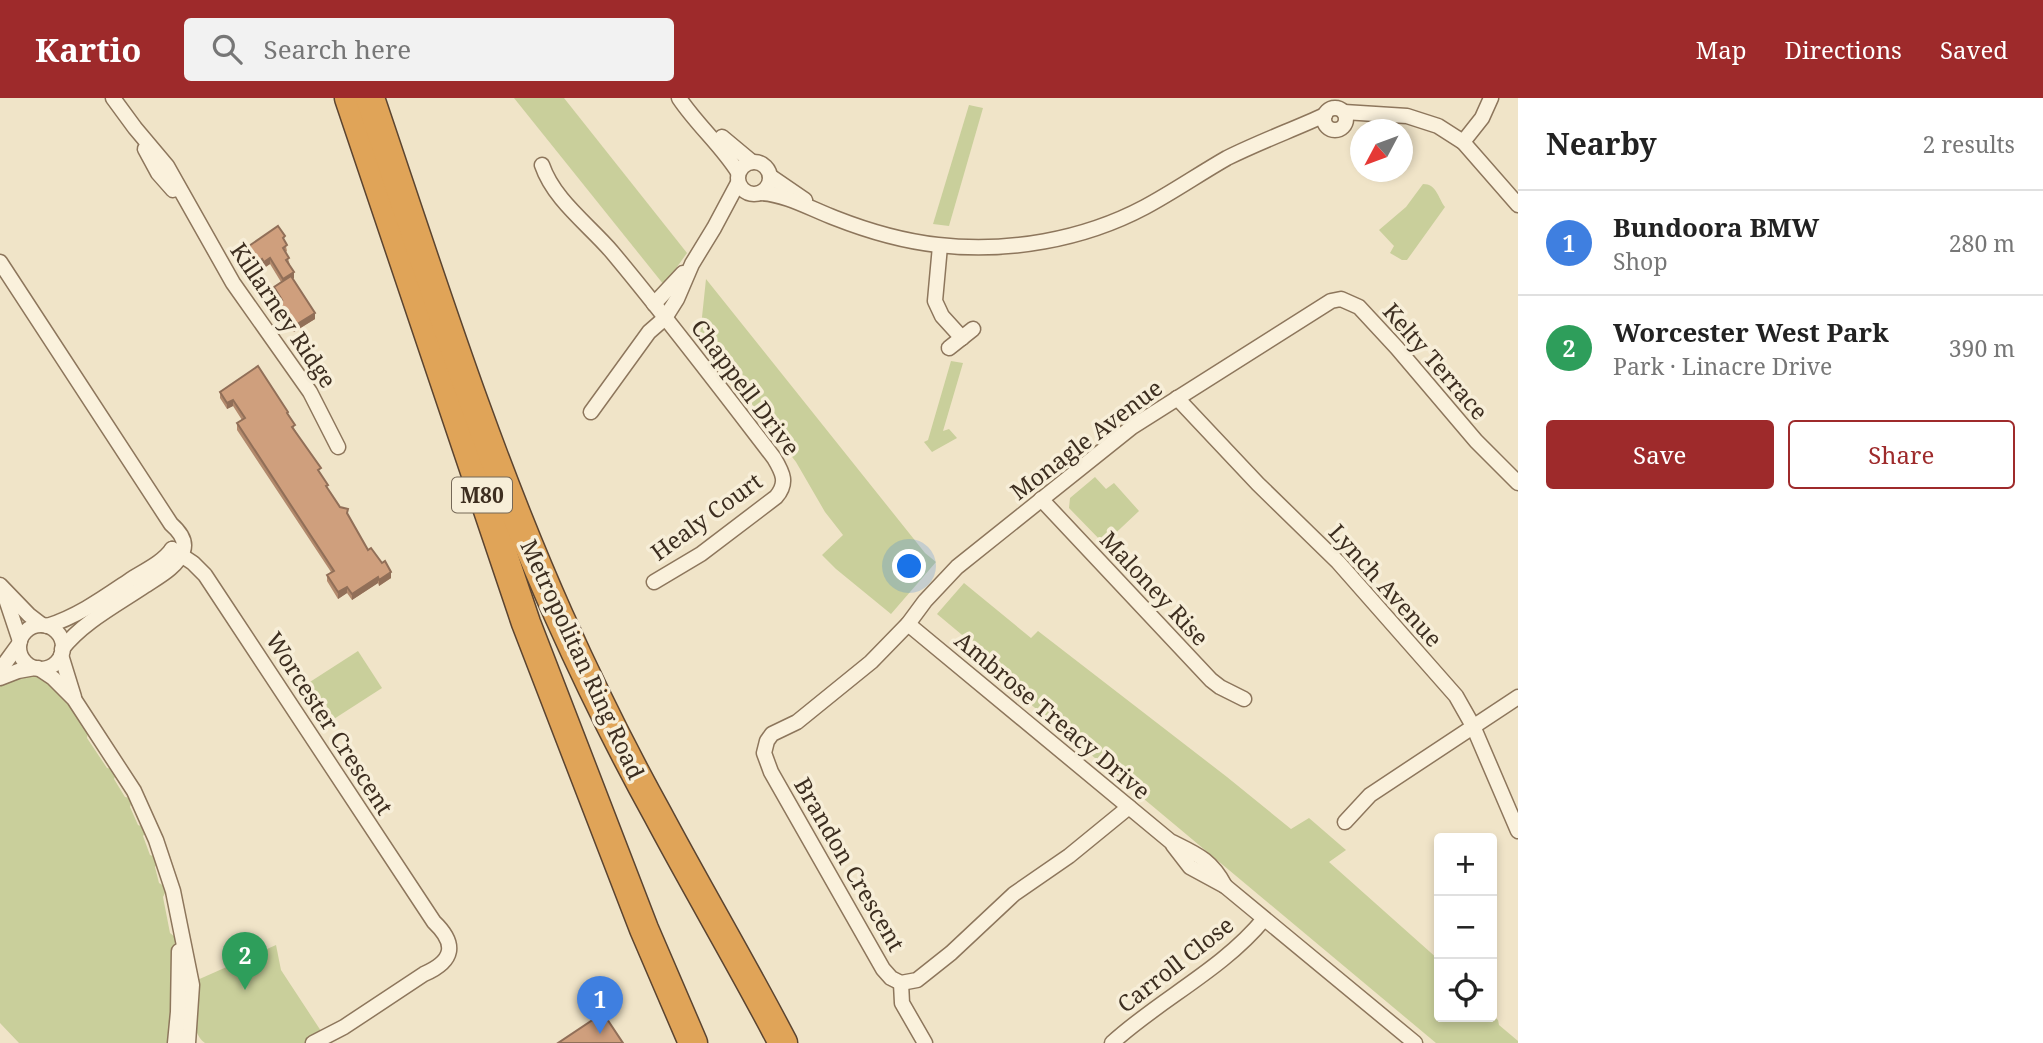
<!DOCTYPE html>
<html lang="en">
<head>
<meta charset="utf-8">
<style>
  body { margin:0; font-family:"Noto Serif",serif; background:#f2f2f2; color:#222 }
  .controls { position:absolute; right:21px; bottom:21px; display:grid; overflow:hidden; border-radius:7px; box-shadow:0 4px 10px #0003 }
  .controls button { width:63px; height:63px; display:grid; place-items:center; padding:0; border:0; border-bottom:2px solid #e0e0e0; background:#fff; color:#222; font:35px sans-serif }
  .compass { position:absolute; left:1350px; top:21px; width:63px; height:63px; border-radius:50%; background:#fff; box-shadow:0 4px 10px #0003; rotate:229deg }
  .you { position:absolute; left:910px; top:469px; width:24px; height:24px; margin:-18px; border:5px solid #fff; border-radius:50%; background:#1a73e8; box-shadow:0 0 0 10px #1a73e833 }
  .badge { display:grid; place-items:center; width:46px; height:46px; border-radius:50%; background:#9e2a2b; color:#fff; font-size:23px; font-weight:700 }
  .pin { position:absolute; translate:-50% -58px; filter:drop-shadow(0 2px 4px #0008) }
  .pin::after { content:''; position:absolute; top:37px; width:24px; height:21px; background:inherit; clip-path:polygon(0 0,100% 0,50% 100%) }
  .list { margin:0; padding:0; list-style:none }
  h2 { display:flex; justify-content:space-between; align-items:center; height:91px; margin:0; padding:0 28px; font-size:30px }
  h2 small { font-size:23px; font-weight:400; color:#767676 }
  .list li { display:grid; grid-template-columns:46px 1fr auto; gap:21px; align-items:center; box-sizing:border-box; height:105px; padding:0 28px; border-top:2px solid #e0e0e0 }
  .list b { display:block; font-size:26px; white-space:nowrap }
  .list p { margin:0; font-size:23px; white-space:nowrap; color:#767676 }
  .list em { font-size:23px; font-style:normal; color:#767676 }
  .actions { display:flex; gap:14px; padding:21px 28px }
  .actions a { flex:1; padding:16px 0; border:2px solid #9e2a2b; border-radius:7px; text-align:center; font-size:24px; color:#9e2a2b }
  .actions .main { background:#9e2a2b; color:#fff }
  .icon { flex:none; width:38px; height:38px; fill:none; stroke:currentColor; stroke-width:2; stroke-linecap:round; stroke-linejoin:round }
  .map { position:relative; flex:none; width:1518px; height:945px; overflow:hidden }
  header { display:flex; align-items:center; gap:42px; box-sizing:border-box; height:98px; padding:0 35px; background:#9e2a2b; color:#fff }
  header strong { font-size:33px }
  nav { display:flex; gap:38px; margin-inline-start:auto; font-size:24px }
  .search { width:490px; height:63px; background:#f2f2f2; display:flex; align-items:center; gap:18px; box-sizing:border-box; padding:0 24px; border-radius:7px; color:#767676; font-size:26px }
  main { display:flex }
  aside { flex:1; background:#fff }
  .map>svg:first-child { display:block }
  .green { fill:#c9cf9b }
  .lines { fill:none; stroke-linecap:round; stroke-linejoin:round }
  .street-casing { stroke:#8d765c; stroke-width:17 }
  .highway-casing { stroke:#5b4430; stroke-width:31 }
  .street { stroke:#faf1dc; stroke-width:14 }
  .highway { stroke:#e0a458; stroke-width:28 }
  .wall { fill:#b2896c }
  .shaded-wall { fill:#916f58 }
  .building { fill:#cf9f7d; stroke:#916f58; stroke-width:2 }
  .labels { text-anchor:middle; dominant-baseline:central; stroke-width:7; stroke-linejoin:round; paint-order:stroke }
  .shield { fill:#f7eed8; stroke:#756857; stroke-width:2 }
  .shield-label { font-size:21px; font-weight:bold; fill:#3d2e20 }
  .street-label { font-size:23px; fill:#3d2e20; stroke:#f7eed8 }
</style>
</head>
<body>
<header>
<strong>Kartio</strong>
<div class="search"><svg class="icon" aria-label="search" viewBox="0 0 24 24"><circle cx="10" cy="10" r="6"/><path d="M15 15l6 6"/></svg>Search here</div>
<nav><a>Map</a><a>Directions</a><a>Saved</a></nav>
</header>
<main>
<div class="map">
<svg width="1518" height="945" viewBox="0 0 1518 945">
  <rect width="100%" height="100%" fill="#f0e4c8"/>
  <g class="green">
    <path d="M514,0H564L687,155L664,187Z"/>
    <path d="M969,7L983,10L949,128L933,126Z"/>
    <path d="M1423,86C1437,86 1438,100 1445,109L1407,162H1402L1390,155L1394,148L1379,132L1406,109Z"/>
    <path d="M706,181L925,455L936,464L891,516L836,471L822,457L843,437L825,414L796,364L700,238Z"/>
    <path d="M951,263L963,265L943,333L949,331L957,340L932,354L924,344L928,342Z"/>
    <path d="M1095,379L1106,391L1114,385L1139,413L1104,446L1069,410L1070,400Z"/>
    <path d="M964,485L1031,540L1038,533L1227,679L1291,731L1309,720L1346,752L1329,764L1439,862V919H1492V917L1498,922L1499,927L1518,943V945H1436L998,579L1004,572L937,516Z"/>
    <path d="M358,553L382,590L323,628L299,591Z"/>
    <path d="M37,574L62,597L88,634L87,640L107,670L113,671L116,676L114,681L125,699L130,700L132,703L130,709L138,727L144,729L146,734L143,738L150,757L156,759L158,765L155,769L159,785L164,788L166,793L163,799L170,835L175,839L174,911L170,945H19L0,925V587L6,583Z"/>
    <path d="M276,847L281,872L321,933L306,945H205C188,933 195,902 195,883Z"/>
  </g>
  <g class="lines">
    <g class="street-casing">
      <g id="street">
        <path d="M113,0L135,30L167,68L233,185L310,294L338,349"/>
        <path d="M679,0C697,27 721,47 738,74"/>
        <circle cx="1335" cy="21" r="11"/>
        <path d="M1344,14L1407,18L1438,28L1463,44L1518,107"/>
        <path d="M722,39L752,64"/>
        <path d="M1463,44L1482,20L1491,0"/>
        <path d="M145,51L158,75L173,92"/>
        <circle cx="754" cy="80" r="16"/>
        <path d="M542,67C554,102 588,126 612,154C668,221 721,291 774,360C783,375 788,385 776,399L701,456L654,484"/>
        <path d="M770,78L805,102"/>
        <path d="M760,95C786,96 811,111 835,120C868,133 902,143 938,147C1007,155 1083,142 1145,109C1173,94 1199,76 1227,60C1259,44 1292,32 1325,17"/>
        <path d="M940,148L935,203L942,218L962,240"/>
        <path d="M0,164L171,426C179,433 187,442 183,453C177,470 156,480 143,489C116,507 82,525 62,551"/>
        <path d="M654,206L683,175"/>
        <path d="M949,250L973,231"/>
        <path d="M1177,300L1258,386L1338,464L1456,598L1473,628L1518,733"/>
        <path d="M591,314L649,234L665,220L677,201L692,166L714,130L738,85"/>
        <path d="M1041,401L1211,582L1220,589L1244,601"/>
        <path d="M172,451L193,465L205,477L434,824C457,846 454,863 424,876L344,929L313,945"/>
        <path d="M0,487L29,517L42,527"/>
        <path d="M5,498L20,543"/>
        <path d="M908,526L1170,743C1196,756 1211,761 1225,788"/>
        <circle cx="41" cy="549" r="22"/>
        <path d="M47,528C79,518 106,498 133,480C146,472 163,464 172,451"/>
        <path d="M61,557L74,599"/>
        <path d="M38,570L53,580L74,601L134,693L156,742L173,793L192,887L188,945"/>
        <path d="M0,572L19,546"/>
        <path d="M0,580L18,573L35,570"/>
        <path d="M1129,709L1069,758L1014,796L951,855L917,882L901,885L891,880L883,871L771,674L764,655L767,643L772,636L797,624L871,564L908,526L925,503L957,469L1132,329L1331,203L1341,201L1359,209L1397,250L1476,343L1518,385"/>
        <path d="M1345,724L1370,697L1518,599"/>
        <path d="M1173,747L1190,769L1225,788L1415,945"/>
        <path d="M901,885L902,905L925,945"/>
        <path d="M175,945L178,914L179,853"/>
        <path d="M1112,945C1160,901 1222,872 1264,821"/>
      </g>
    </g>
    <g class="highway-casing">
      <g id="highway">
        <path d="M349,0L526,525L644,831L693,945"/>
        <path d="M370,0C429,174 484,350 559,518C589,585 622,652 658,717C699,794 743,868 783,945"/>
      </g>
    </g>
    <use href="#street" class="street"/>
    <use href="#highway" class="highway"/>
  </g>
  <g class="wall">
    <path d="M285,144L287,153L286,154L294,180H293L315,221L294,234L279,210V203L274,195V189L281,184L270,166L264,170L262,167L256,171L246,156V150Z"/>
    <path d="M220,294L288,318L295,332L320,376L328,391L340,409L348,417L368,452L391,480L379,488L378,485L352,502L347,495L338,501L327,483V477L331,474L237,332V325L242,322L233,308L227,311L220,300Z"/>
  </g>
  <g class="shaded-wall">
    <path d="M270,160V166L264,170V164Z"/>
    <path d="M262,161V167L256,171V165Z"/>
    <path d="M294,174V180L283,187V181Z"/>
    <path d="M315,215V221L294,234V228Z"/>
    <path d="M233,302V308L227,311V305Z"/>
    <path d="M391,474V480L379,488V482Z"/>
    <path d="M378,479V485L352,502V496Z"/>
    <path d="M347,489V495L338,501V494Z"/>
  </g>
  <g class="building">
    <path d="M278,128L285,138L283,140L287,147L283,150L289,160L286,162L294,174L283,181L270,160L264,164L262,161L256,165L246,150Z"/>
    <path d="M291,178L315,215L294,228L279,203L282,202L274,189Z"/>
    <path d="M258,268L288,314L287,315L295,327L292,329L321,370L318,372L328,387L326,388L340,409L348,411L347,415L368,452L371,450L382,465L385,463L391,474L379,482L378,479L352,496L347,489L338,494L327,477L334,473L237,325L245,320L233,302L227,305L220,294Z"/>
    <path d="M603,915L623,945H558Z"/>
  </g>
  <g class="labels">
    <rect class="shield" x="452" y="379.5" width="60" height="35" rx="5"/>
    <g class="shield-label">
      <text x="482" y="397">M80</text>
    </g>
    <g class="street-label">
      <text transform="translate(284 217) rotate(56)">Killarney Ridge</text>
      <text transform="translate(1436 263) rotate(49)">Kelty Terrace</text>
      <text transform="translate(746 289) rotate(53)">Chappell Drive</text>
      <text transform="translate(1086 341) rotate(-37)">Monagle Avenue</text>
      <text transform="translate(706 418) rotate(-36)">Healy Court</text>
      <text transform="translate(1386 487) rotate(48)">Lynch Avenue</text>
      <text transform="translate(1155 490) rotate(47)">Maloney Rise</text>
      <text transform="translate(583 561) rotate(65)">Metropolitan Ring Road</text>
      <text transform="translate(1053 617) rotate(40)">Ambrose Treacy Drive</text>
      <text transform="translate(330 625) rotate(57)">Worcester Crescent</text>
      <text transform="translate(850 766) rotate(60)">Brandon Crescent</text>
      <text transform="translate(1175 866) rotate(-38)">Carroll Close</text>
    </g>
  </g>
</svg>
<div class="controls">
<button>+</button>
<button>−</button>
<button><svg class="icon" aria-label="locate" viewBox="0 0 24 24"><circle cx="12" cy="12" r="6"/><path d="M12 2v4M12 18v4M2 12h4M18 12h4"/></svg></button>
</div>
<svg class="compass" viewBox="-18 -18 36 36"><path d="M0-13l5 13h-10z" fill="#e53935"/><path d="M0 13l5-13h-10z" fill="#767676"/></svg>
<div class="you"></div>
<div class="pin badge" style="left:600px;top:936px;background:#3f7fe0">1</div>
<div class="pin badge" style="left:245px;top:892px;background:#2e9e5b">2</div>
</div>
<aside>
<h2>Nearby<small>2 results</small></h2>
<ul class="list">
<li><span class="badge" style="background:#3f7fe0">1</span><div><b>Bundoora BMW</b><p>Shop</p></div><em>280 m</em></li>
<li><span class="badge" style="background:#2e9e5b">2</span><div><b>Worcester West Park</b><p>Park · Linacre Drive</p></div><em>390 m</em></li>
</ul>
<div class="actions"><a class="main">Save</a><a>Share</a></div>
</aside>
</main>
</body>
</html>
